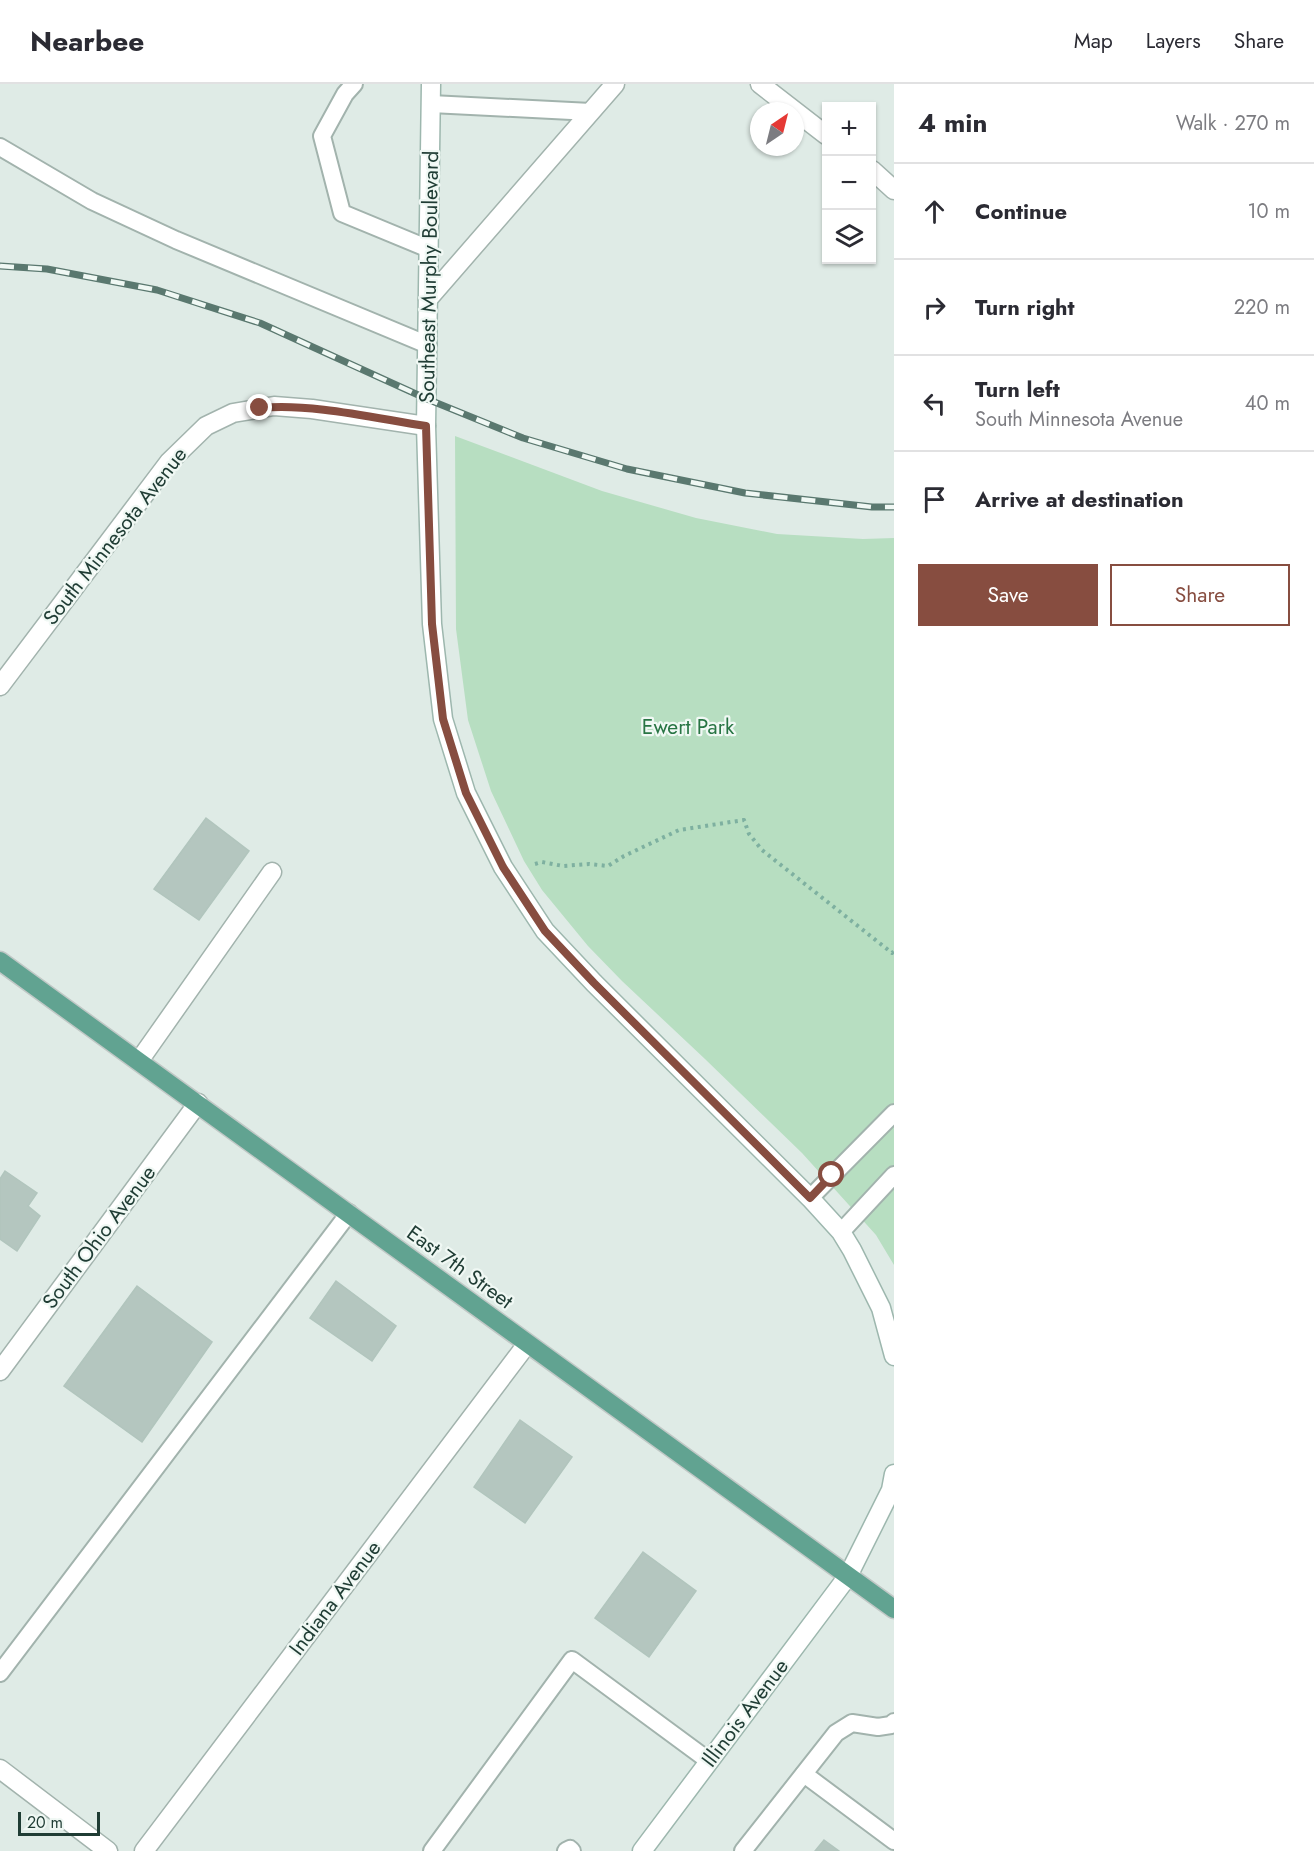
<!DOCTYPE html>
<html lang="en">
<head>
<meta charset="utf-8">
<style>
  body { margin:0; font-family:Jost,sans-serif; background:#f2f2f3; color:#2b2b33 }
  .controls { position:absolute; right:18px; top:18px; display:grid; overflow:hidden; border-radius:0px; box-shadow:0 2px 4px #0004 }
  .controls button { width:54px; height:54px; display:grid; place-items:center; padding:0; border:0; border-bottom:2px solid #e1e1e2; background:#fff; color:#2b2b33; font:30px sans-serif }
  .compass { position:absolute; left:750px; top:18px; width:54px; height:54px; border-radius:50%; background:#fff; box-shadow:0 2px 4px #0004; rotate:35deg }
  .scale { position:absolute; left:18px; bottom:15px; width:82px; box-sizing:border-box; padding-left:6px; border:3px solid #1f3c34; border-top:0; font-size:16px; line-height:21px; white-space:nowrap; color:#1f3c34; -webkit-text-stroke:4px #f0f8f4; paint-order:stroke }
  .stop { position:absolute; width:18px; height:18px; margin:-14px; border:4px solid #874d40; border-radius:50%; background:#fff }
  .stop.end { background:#874d40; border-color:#fff; box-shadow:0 2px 6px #0008 }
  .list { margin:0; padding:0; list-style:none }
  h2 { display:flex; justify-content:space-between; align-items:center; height:78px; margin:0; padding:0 24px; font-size:26px }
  h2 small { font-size:20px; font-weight:400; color:#7c7c81 }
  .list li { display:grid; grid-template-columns:39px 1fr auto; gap:18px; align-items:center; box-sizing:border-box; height:96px; padding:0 24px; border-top:2px solid #e1e1e2 }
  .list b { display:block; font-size:22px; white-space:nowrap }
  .list p { margin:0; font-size:20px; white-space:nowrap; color:#7c7c81 }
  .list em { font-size:20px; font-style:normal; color:#7c7c81 }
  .actions { display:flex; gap:12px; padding:18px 24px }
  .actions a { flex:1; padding:14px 0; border:2px solid #874d40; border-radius:0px; text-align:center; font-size:21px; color:#874d40 }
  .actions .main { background:#874d40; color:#fff }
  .icon { flex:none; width:33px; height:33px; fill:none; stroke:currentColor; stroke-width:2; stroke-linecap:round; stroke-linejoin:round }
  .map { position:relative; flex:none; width:894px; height:1767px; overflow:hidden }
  header { display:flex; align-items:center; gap:36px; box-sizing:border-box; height:84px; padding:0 30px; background:#fff; border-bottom:2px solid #e1e1e2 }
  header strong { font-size:28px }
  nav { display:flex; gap:33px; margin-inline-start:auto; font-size:21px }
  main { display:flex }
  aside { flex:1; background:#fff }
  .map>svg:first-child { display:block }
  .green { fill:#b7dec1 }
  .building { fill:#b4c6bf; stroke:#b1c5bd; stroke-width:1.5 }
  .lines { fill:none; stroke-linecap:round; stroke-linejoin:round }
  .lane-casing { stroke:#a2b3ad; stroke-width:20 }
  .street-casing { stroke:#a2b3ad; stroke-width:21 }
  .secondary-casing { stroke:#9db7ae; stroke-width:21 }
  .primary-casing { stroke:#c0c8c6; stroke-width:21 }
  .path { stroke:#7eb0a0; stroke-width:4; stroke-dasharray:3 4.5; stroke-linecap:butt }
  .lane { stroke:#fff; stroke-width:16 }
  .street { stroke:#fff; stroke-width:18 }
  .secondary { stroke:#fff; stroke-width:18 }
  .primary { stroke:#61a391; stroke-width:18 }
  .rail-casing { stroke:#5a786f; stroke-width:7 }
  .rail { stroke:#f0f8f4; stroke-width:4.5; stroke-dasharray:14; stroke-linecap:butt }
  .route { stroke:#874d40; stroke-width:8 }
  .labels { text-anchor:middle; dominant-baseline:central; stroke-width:4.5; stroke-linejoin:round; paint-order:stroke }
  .street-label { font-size:21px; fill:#1f3c34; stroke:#f0f8f4 }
  .park-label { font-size:21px; fill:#287544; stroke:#f0f8f4 }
</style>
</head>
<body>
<header>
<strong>Nearbee</strong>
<nav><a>Map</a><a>Layers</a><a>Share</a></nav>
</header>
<main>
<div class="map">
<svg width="894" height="1767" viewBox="0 0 894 1767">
  <rect width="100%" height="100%" fill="#dfebe6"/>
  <path class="green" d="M455,352L602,407L696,434L777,450L863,455L894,454V1181L876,1151L802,1069L705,975L622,897L588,862L542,806L524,777L491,707L468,636L456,545Z"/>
  <g class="building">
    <path d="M206,734L249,767L199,836L154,805Z"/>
    <path d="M5,1087L37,1109L28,1122L40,1132L17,1167L0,1155V1095Z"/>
    <path d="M336,1197L396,1242L372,1277L310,1234Z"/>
    <path d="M137,1202L212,1258L142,1358L64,1302Z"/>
    <path d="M520,1336L572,1373L525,1439L474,1403Z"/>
    <path d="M643,1468L696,1507L649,1573L595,1534Z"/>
    <path d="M824,1756L839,1767H815Z"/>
  </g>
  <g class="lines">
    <g class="lane-casing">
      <g id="lane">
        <path d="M354,0L345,10L322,52L342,129L429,165"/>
        <path d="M431,20L591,28"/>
        <path d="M0,63L92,117L176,156L428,261"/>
        <path d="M810,1114L894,1029"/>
        <path d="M841,1148L894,1091"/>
        <path d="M0,1589L349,1129"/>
        <path d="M804,1690L894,1757"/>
        <path d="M432,1767L572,1576L709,1677"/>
        <path d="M566,1767L570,1765L572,1767"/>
        <path d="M743,1767L836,1649L852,1639L878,1643L891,1641L894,1638"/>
      </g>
    </g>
    <g class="street-casing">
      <g id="street">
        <path d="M760,0L826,51"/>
        <path d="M872,86L894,106"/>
        <path d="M428,215L615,0"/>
        <path d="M0,602L169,378L206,342L233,329L274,322L312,325L426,342"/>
        <path d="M139,977L272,788"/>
        <path d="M0,1287L198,1019"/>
        <path d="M0,1685L108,1767"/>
        <path d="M144,1767L527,1260"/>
      </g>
    </g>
    <g class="secondary-casing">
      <g id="secondary">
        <path d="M431,0L426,342L432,540L443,635L466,709L503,783L545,847L594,899L810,1114L841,1148L852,1166L881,1224L894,1272"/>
        <path d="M642,1767L848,1492L891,1406L894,1390"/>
      </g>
    </g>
    <g class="primary-casing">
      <path id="primary" d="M0,877L894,1525"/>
    </g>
    <path class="path" d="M535,780L542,778L563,782L589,780L608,782L624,772L679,746L744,736L749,750L762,766L892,869L894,867"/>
    <use href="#lane" class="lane"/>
    <use href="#street" class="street"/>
    <use href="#secondary" class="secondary"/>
    <use href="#primary" class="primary"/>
    <g class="rail-casing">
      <path id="rail" d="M0,182L47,185L157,206L260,239L427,315L523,354L627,385L745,409L872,423H894"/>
    </g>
    <use href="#rail" class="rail"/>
  </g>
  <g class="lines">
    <path class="route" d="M260,324C311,319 374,334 426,342L432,540L443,635L466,709L503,783L545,847L594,899L810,1114L832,1091"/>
  </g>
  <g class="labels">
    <g class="street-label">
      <text transform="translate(429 193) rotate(-89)">Southeast Murphy Boulevard</text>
      <text transform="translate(115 452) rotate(-52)">South Minnesota Avenue</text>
      <text transform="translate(99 1153) rotate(-53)">South Ohio Avenue</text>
      <text transform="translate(460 1183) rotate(36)">East 7th Street</text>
      <text transform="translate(335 1514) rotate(-53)">Indiana Avenue</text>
      <text transform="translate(745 1629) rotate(-53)">Illinois Avenue</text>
    </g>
    <g class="park-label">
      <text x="688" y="643">Ewert Park</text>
    </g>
  </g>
</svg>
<div class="controls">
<button>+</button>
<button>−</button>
<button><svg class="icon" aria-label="layers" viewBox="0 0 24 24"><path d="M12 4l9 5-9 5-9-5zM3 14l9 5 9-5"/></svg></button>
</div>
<svg class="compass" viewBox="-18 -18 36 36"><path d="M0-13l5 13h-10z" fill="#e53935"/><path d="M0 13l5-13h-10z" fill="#7c7c81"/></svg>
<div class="scale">20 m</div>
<div class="stop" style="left:832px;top:1091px"></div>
<div class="stop end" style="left:260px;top:324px"></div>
</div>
<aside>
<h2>4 min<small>Walk · 270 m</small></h2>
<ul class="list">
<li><svg class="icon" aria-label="ahead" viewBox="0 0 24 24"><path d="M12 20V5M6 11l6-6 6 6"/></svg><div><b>Continue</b></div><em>10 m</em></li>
<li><svg class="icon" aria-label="right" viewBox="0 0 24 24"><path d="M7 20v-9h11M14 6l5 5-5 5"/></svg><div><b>Turn right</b></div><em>220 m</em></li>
<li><svg class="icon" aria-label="left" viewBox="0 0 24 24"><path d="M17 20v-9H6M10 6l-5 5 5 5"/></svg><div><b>Turn left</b><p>South Minnesota Avenue</p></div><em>40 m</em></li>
<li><svg class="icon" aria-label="arrive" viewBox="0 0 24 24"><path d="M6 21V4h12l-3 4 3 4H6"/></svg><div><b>Arrive at destination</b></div></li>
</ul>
<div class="actions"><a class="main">Save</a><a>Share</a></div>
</aside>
</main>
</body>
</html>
